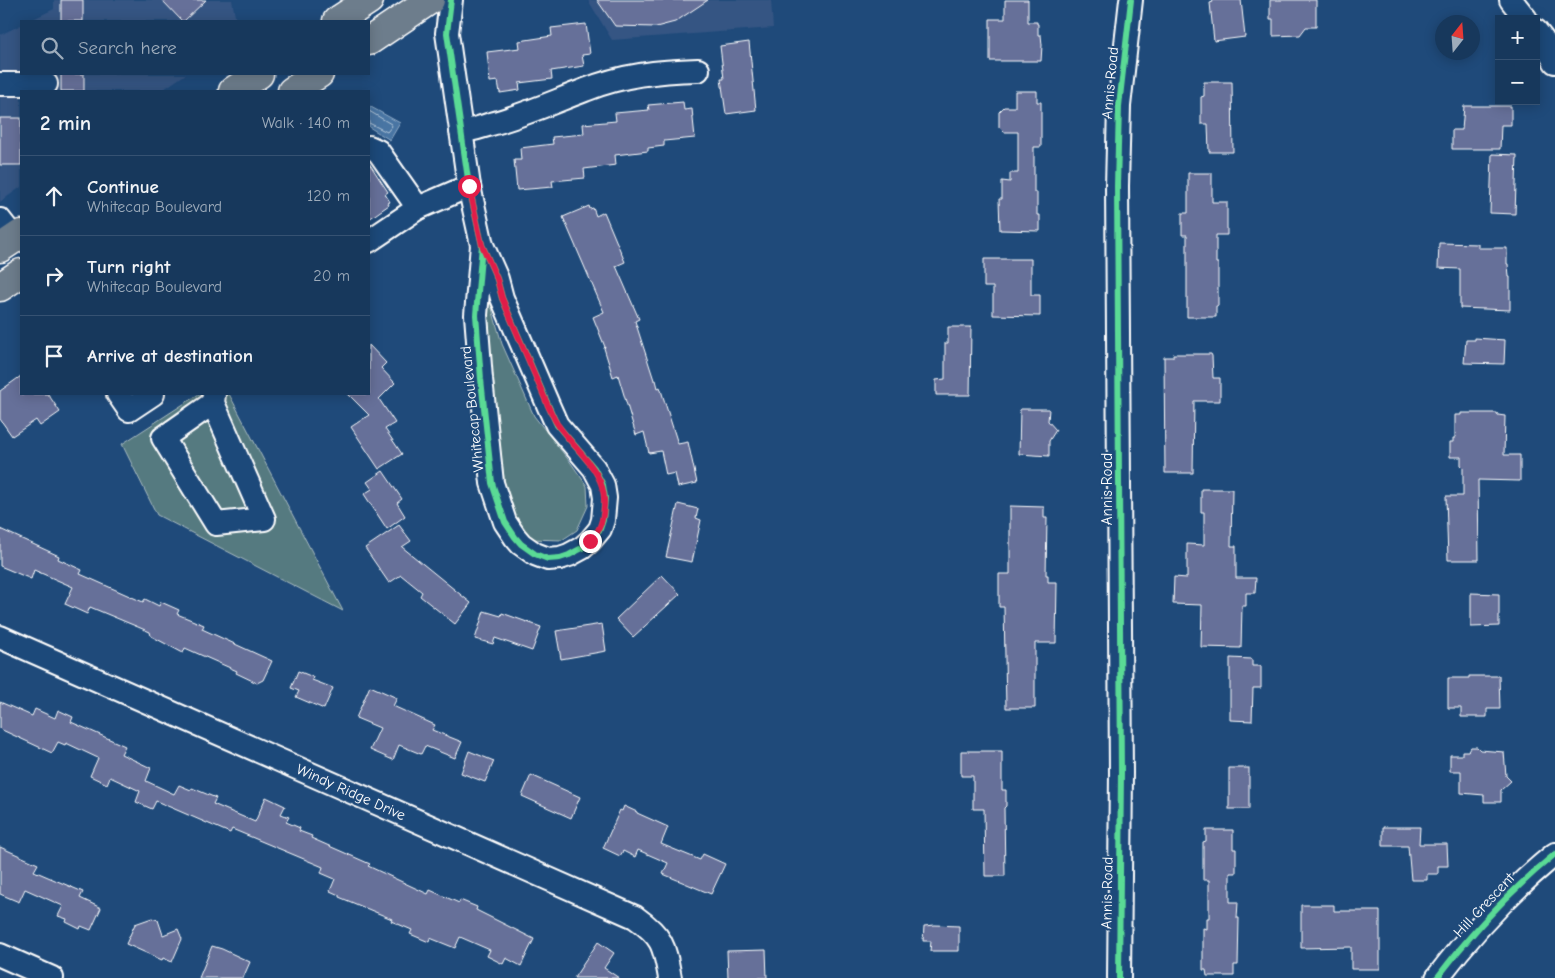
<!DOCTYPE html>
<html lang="en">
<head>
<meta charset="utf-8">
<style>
  body { margin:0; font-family:"Comic Neue",sans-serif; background:#244365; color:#f1f3f6 }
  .controls { position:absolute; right:15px; top:15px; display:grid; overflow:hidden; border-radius:0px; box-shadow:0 2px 12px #0003 }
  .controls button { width:45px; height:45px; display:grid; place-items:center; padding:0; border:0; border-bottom:1px solid #365272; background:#17385c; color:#f1f3f6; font:25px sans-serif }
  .compass { position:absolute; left:1435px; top:15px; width:45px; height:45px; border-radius:50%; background:#17385c; box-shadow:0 2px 12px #0003; rotate:17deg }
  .stop { position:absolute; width:15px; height:15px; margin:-11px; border:4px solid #e11d48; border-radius:50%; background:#fff }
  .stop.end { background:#e11d48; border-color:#fff; box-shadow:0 1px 5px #0008 }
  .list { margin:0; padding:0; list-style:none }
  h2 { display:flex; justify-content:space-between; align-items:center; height:65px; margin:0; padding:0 20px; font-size:21px }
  h2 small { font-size:16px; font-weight:400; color:#9eacbb }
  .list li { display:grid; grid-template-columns:32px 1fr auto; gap:15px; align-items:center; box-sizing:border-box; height:80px; padding:0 20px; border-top:1px solid #365272 }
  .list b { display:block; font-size:19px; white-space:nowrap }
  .list p { margin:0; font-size:16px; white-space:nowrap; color:#9eacbb }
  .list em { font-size:16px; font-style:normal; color:#9eacbb }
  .icon { flex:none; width:28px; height:28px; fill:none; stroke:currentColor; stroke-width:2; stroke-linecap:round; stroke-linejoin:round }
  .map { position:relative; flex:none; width:1555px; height:978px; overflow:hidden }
  .search { position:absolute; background:#17385c; box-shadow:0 2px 12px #0003; left:20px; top:20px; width:350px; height:55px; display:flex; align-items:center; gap:12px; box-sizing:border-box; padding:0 18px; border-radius:0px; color:#9eacbb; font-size:19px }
  .panel { position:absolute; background:#17385c; box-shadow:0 2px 12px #0003; left:20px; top:90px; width:350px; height:305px; border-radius:0px }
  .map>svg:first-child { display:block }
  .built { fill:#345583 }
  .green { fill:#557a80; stroke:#aabcc0 }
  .water { fill:#4875a3; stroke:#91acc8 }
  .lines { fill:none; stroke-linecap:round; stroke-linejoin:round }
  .shore { stroke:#b6c8da; stroke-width:1 }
  .building { fill:#666f99; stroke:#fff }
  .minor-casing { stroke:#fff; stroke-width:26 }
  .major-casing { stroke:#fff; stroke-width:31 }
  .minor { stroke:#1f4a7a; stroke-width:22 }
  .major { stroke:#6d7d8c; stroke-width:28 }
  .cycleway-casing { stroke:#1f4a7a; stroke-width:9 }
  .cycleway { stroke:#5adb95; stroke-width:6 }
  .route { stroke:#e11d48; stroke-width:6 }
  .labels { text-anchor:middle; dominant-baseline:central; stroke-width:4; stroke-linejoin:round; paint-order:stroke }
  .street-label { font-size:15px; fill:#fff; stroke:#1f4a7a }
</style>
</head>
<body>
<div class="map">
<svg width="1555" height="978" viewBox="0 0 1555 978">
  <rect width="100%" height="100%" fill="#1f4a7a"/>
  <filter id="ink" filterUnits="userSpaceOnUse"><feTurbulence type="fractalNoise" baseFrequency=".02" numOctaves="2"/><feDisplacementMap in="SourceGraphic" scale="10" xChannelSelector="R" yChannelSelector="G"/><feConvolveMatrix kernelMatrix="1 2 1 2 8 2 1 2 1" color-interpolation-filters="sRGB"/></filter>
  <g filter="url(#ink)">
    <g class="built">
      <path d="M54,0H232L236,21H29L54,9Z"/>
      <path d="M588,0H771L773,28L612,40Z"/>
      <path d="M21,25V74H186L161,91H21V187L0,202V35Z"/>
    </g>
    <g class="green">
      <path d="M481,270L502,344L534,416L571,463L587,486L588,506L577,530L562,540L530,539L509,518L481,293Z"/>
      <path d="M199,394H229L343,611L157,515L122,444Z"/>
    </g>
    <path class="water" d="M369,106L400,123L390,140L369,127Z"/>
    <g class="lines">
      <path class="shore" d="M369,111L391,124L392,126L387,132L369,123"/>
    </g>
    <g class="building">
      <rect x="61" y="0" width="22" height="21"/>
      <path d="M162,0H206L184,21H182Z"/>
      <path d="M597,0H708L675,22L656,27L615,26Z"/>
      <path d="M1005,0H1028V22H1037V24H1038V35H1041L1042,45L1041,61H990V19H1005Z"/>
      <path d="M1212,0H1241L1245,37L1214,41L1210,3L1213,2Z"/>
      <path d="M1270,0H1316V27H1306L1300,35L1273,36V19H1270Z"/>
      <path d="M586,24L590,54L582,55L584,66L551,71L552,79L519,83L520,90L500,93L498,81L490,82L487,52L520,48L519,41L552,36L551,28Z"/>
      <path d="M749,42L756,110L726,114L721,79H724L720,46Z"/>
      <rect x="61" y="74" width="23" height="17"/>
      <path d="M1204,82H1232L1233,152H1209L1208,124H1201V97L1204,96Z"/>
      <path d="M1015,91H1037V102H1041V147H1034V192H1037V215H1040V231L1000,230L999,199H1002V181L1010,182V173H1018V132H1004L999,127V112L1004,107H1015Z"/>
      <path d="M683,102L684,110L692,109L695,138L664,141V146L648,148V151L615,155L616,165L584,169L585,178L552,181L553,187L517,190L514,160H521L520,148L553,144L552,137L584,134L583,124L616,121L615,113L649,110L648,105Z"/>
      <path d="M1464,106H1511V125H1501L1500,149H1452V130H1462Z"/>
      <rect x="0" y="118" width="21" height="47"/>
      <path d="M1492,154L1517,155L1515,214L1490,213Z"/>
      <path d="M369,163L388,192L385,194L390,202L388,203L389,205L369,219Z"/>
      <path d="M1188,173H1212V202H1227V235H1216V263H1218V306H1216V317H1187V235H1182V213H1188Z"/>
      <path d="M589,206L590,209L593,208L596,216L604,212L625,262L616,266L639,319L635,321L654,380H656L658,388L660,387L678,444L688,442L697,483L678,487L675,473L666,475L661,451L649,453L644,432L636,435L618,375L613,377L604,348L605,347L593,317L604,312L563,217Z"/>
      <path d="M1439,243L1478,244V248H1507V264H1508L1509,277H1510V310L1460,308V269L1438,268Z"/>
      <path d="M984,259H1031V295H1040V316L993,315V287H984Z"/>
      <path d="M948,327H971L970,395H936V380L945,379V343H948Z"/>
      <path d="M1475,338L1505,340L1504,364L1464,363L1466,340H1475Z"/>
      <path d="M369,345L386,363L381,368L395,383L379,399L395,423L385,429L402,454L379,469L351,427L369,415L348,394H369Z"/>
      <path d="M1173,354H1211L1212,356L1213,378H1220V401H1194L1193,473H1165L1164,357H1173Z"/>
      <path d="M21,376V394H48L60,412L40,426L36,420L12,436L0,419V391Z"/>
      <path d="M1020,409H1049L1048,421L1056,430L1049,441V456L1019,454Z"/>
      <path d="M1461,413H1497L1498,415L1505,416L1504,455H1520V481L1478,480L1479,560H1448L1446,496H1463V467L1461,465V457H1450V442H1453V438H1455V415H1461Z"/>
      <path d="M383,471L402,499L397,503L405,516L387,529L364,494L372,489L367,482Z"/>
      <path d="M1201,489H1232L1231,546H1236V578H1256L1255,593H1246V606H1242L1241,648L1201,647L1202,605L1173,604L1174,577L1187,578V544L1204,545V512H1201Z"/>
      <path d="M678,504L698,509L696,518L701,520L692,562L666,557Z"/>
      <path d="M1010,506L1044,507V518H1047L1046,575H1048V582H1057L1056,643H1035V708H1006L1004,607H999V574H1010Z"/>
      <path d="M399,525L411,541L402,547L471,603L455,624L420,596L422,592L401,575L389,583L365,548Z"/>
      <path d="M0,529L59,556L58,559L82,570L80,574L143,602L145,599L159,606L161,602L179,610L177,614L204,625L202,629L272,661L263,680L257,683L236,673L237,671L185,648L183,653L151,636L150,632L90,607L87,614L65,604L73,587L34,570L31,579L0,566Z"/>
      <path d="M662,575L680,594L633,637L616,619Z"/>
      <path d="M1471,593L1499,594V626L1471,627Z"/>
      <path d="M484,611L501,616L502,613L541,627L532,651L495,638L493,644L475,639Z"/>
      <path d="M602,624L606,651L561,659L556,631Z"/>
      <path d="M1230,658L1252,659V666H1261V688H1253L1252,721L1230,720Z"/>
      <path d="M298,671L313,677L312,680L333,688L324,709L296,697L299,691L291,688Z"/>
      <path d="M1469,676H1499L1500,709H1487V717H1461V708H1448V678H1469Z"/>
      <path d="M370,686L397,698L393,706L435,725L432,730L462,742L455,758L425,746L421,754L399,745L393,760L370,750L380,728L356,718Z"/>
      <path d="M0,702L32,716L35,709L55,718L58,710L73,717L71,722L125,746L121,754L151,768L146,781L174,794L179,785L191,790L192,788L216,798L213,804L255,822L266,797L285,806L281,814L289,817L286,822L300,828L299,831L312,836L311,838L370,864L368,866L428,894L430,890L459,903L460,900L477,907L476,910L534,939L521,966L506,958L503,964L487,956L490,950L460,937L455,948L430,938L429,942L410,934L412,930L391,921L392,919L339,897V895L330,891L335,879L321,873L323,867L232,829L230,833L156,801L152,809L136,802L140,791L110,777L107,784L90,776L98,758L66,743L65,745L58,742L52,753L0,729Z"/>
      <path d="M1471,747H1477L1480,750L1504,752L1506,776L1511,781L1501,790V802H1484V795L1461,793V771H1450V755H1462V751H1468Z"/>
      <path d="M469,751L494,761L485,782L461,773Z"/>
      <path d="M961,751H1002V790H1006V806L1004,808L1005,876H985L984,809H973V776H961Z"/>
      <rect x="1229" y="768" width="20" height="41"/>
      <path d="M531,775L580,797L571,818L522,796Z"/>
      <path d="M624,806L637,812V813L668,827L661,844L700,860L703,854L725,864L711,894L663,874L668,863L638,850L635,857L623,851L620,856L603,848L620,810L622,811Z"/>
      <path d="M1383,827H1420L1419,844H1447L1448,866H1438V874H1427V880H1411L1408,846H1383Z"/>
      <path d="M1206,830H1233V849H1236V873H1230V902H1238L1237,918H1239L1238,965H1234V976H1207L1206,970H1203V928L1207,929V918H1209V880H1203V842L1206,841Z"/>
      <path d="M0,847L38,864L34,871L83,892L80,898L101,908L91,930L81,926L80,929L66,922L67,919L58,916L63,906L25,889L19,902L0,894Z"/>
      <path d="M1301,905H1334V911H1380V969H1351V947L1301,948Z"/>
      <path d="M152,918L158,920L163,935L178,929L182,939L172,962L163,958L162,960L126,944L135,924Z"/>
      <path d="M935,925L959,926V951H930L931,941H923L924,926Z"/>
      <path d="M598,942L614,953L604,968L619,978H574Z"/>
      <path d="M212,946L222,949L250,962L243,978H199Z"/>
      <path d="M766,950L767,978H728L727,951Z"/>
    </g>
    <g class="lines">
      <g class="minor-casing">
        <g id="minor">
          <path d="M451,0L447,33L469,186L482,245L497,279L502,298L549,407L557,425L594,468L603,485L605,498L603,520L600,529L590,541L582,548L569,555L560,558L548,559L535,554L521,544L515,537L505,522L492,483L481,379L476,315L482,245"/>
          <path d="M1511,0L1526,19"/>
          <path d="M1536,31L1543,40L1555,62"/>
          <path d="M0,84H46"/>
          <path d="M461,131C471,131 481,127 491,124C525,115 553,102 585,90C622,75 659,71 698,70"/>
          <path d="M369,147L378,151L418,208"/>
          <path d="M0,220L15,239"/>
          <path d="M369,241L418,208L469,186"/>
          <path d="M118,394L129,410L153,394"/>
          <path d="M213,403L163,438L216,524L264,519L213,403L214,394"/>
          <path d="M0,637L635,917C663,937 664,945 670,978"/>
          <path d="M0,955L52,978"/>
          <path d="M1119,978L1121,773L1117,186L1119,106L1131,0"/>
          <path d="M1437,978C1471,933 1511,890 1555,854"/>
        </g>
      </g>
      <g class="major-casing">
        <g id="major">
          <path d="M337,21L369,0"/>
          <path d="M369,41L430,0"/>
          <path d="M233,91L259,74"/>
          <path d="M292,91L319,74"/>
          <path d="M0,248L21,234"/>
          <path d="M0,287L21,273"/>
        </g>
      </g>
      <use href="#minor" class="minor"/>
      <use href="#major" class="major"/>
      <g class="cycleway-casing">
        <g id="cycleway">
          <path d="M451,0L447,33L469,186L482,245L497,279L502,298L549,407L557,425L594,468L603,485L605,498L603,520L600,529L590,541L582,548L569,555L560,558L548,559L535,554L521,544L515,537L505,522L492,483L481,379L476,315L482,245"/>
          <path d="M1119,978L1121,773L1117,186L1119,106L1131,0"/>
          <path d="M1437,978C1471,933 1511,890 1555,854"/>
        </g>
      </g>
      <use href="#cycleway" class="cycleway"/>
    </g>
  </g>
  <g class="lines" filter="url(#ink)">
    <path class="route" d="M469,186L482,245L497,279L502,298L549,408C552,413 554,420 558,425C576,452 607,471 604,506C603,521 600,530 590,541"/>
  </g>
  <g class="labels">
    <g class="street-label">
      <text transform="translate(1110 83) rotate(-85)">Annis Road</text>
      <text transform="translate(472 409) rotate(-96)">Whitecap Boulevard</text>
      <text transform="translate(1107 489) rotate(-90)">Annis Road</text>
      <text transform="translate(351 792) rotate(24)">Windy Ridge Drive</text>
      <text transform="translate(1107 893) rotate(-89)">Annis Road</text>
      <text transform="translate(1484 905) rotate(-47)">Hill Crescent</text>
    </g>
  </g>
</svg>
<div class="controls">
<button>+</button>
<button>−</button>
</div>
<svg class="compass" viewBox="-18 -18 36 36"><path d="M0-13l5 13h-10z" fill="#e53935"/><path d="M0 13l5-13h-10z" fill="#9eacbb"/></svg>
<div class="stop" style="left:469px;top:186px"></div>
<div class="stop end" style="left:590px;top:541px"></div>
<div class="search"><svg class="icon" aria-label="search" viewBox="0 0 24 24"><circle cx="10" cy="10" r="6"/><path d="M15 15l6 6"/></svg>Search here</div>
<section class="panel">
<h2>2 min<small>Walk · 140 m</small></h2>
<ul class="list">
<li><svg class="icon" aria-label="ahead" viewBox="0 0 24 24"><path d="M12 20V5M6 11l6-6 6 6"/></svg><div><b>Continue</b><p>Whitecap Boulevard</p></div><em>120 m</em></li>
<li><svg class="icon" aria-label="right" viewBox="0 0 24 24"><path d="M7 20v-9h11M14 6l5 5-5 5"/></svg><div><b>Turn right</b><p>Whitecap Boulevard</p></div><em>20 m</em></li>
<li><svg class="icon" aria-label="arrive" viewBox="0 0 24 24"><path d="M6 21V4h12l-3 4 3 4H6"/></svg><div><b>Arrive at destination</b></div></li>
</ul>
</section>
</div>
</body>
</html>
